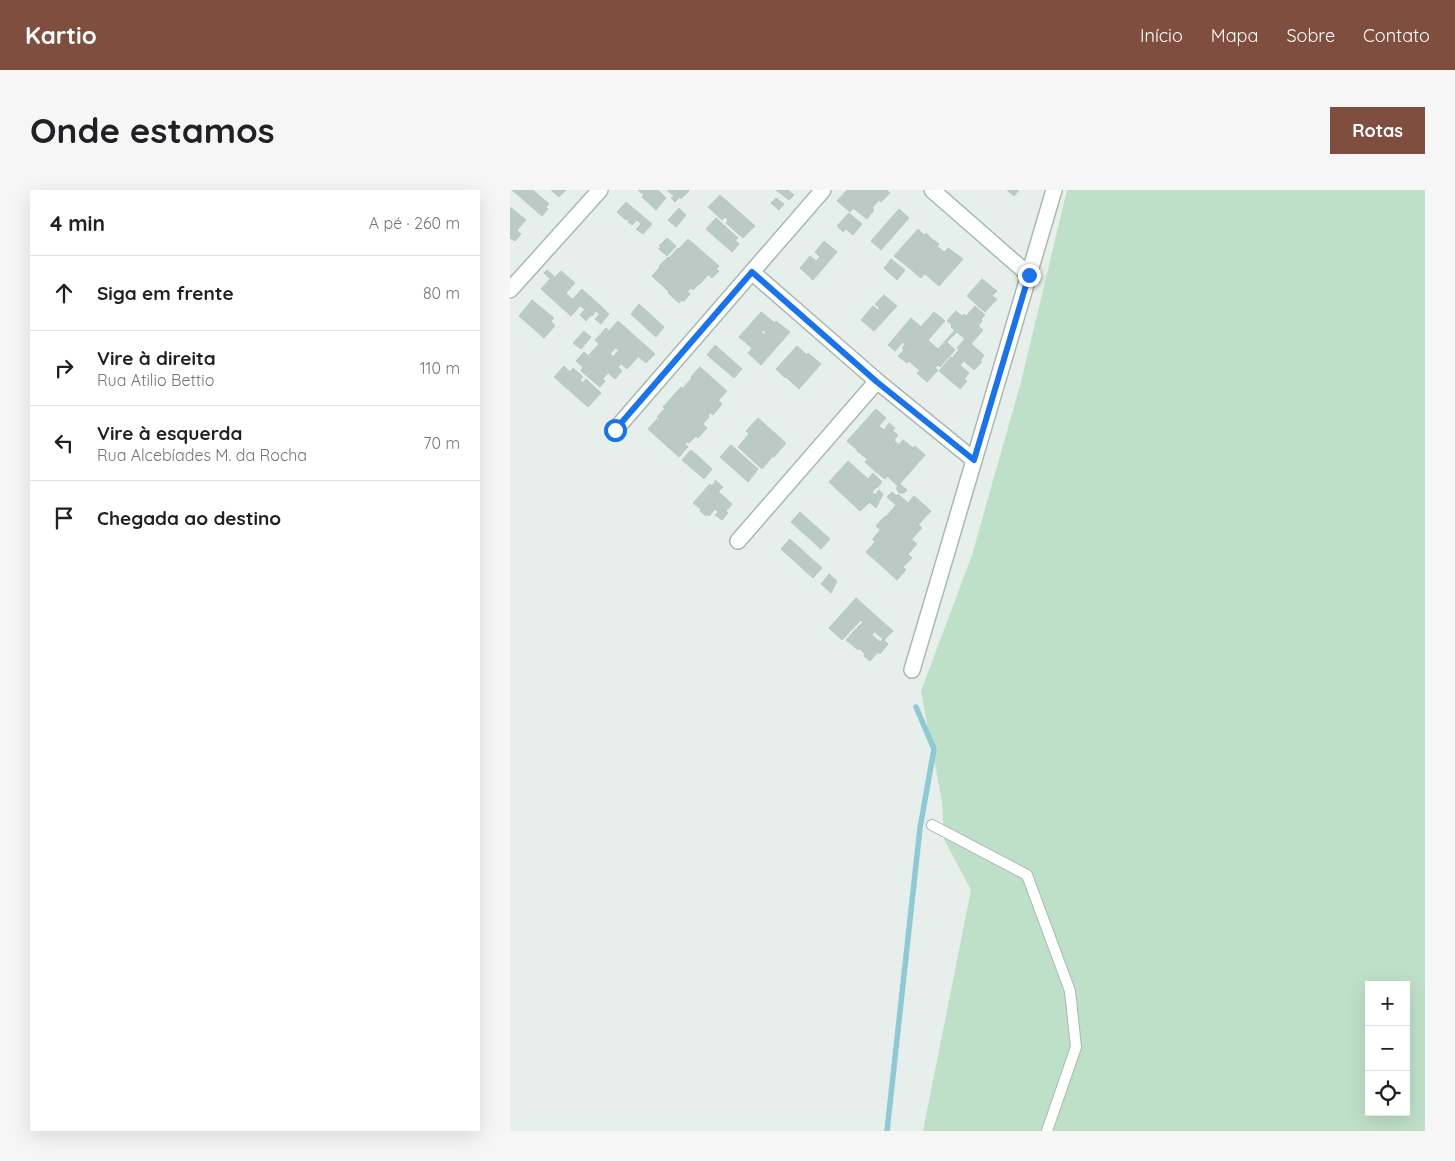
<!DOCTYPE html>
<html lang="pt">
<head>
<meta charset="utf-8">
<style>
  body { margin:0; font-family:Quicksand,sans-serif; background:#f6f6f6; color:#202124 }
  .controls { position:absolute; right:15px; bottom:15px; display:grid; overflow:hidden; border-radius:0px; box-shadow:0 5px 20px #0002 }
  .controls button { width:45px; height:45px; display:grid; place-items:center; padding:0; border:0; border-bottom:1px solid #e0e0e0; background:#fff; color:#202124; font:25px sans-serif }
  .stop { position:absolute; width:15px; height:15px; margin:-11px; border:4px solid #1a73e8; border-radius:50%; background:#fff }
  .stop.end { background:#1a73e8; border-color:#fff; box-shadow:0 1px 5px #0008 }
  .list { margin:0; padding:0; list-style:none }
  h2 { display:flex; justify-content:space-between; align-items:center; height:65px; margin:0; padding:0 20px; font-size:21px }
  h2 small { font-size:16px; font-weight:400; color:#757577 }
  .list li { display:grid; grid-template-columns:32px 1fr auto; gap:15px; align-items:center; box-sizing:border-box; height:75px; padding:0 20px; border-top:1px solid #e0e0e0 }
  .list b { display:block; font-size:19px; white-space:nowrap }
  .list p { margin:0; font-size:16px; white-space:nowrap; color:#757577 }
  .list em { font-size:16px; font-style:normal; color:#757577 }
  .icon { flex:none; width:28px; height:28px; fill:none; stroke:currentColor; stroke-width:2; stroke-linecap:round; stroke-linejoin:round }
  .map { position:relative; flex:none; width:915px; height:941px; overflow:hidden; border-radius:0px }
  header { display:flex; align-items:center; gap:30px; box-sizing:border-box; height:70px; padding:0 25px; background:#7f4e3f; color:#fff }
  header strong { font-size:24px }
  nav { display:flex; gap:28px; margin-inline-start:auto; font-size:18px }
  .intro { display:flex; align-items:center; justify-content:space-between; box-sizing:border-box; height:120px; padding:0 30px }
  h1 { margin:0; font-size:35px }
  .button { padding:12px 22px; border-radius:0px; background:#7f4e3f; color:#fff; font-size:18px; font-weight:700 }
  main { display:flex; gap:30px; padding:0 30px }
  aside { flex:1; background:#fff; border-radius:0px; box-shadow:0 5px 20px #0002 }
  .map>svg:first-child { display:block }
  .green { fill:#bfe0c8; fill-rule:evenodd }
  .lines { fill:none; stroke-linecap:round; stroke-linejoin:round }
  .stream { stroke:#8ec9d4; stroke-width:5.5 }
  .building { fill:#bbcac4; stroke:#b8c9c2 }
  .lane-casing { stroke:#a8b8b2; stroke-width:12 }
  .street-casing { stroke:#a8b8b2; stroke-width:18 }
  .secondary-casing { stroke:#a4bbb3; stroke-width:18 }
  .lane { stroke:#fff; stroke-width:10 }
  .street { stroke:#fff; stroke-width:15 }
  .secondary { stroke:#fff; stroke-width:15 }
  .route { stroke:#1a73e8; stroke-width:6 }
</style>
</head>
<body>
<header>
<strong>Kartio</strong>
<nav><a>Início</a><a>Mapa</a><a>Sobre</a><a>Contato</a></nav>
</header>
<div class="intro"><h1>Onde estamos</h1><a class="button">Rotas</a></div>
<main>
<aside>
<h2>4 min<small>A pé · 260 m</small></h2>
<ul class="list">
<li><svg class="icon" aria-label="ahead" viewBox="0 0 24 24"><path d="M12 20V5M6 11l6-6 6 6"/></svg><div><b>Siga em frente</b></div><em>80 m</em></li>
<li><svg class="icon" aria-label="right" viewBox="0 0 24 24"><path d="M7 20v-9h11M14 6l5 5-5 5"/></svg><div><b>Vire à direita</b><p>Rua Atilio Bettio</p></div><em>110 m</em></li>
<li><svg class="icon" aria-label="left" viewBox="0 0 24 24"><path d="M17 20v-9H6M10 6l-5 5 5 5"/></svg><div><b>Vire à esquerda</b><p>Rua Alcebíades M. da Rocha</p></div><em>70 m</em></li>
<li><svg class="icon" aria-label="arrive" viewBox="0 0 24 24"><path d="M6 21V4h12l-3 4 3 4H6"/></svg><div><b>Chegada ao destino</b></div></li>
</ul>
</aside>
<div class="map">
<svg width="915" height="941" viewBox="0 0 915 941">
  <rect width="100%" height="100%" fill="#e6efeb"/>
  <path class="green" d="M557,0H915V941H413L461,700L434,649L432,612L411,501L462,365L511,192ZM859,795H896V922H859Z"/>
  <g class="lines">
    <path class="stream" d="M377,941L410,638L424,559L406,517"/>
  </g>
  <g class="building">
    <path d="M2,0H23L39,14L36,17L38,19L32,26Z"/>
    <path d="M41,0H56L49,7Z"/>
    <path d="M128,0H148L156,8L146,20L132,7L134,5Z"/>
    <path d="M157,0H178L179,1L171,9L170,7L165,12L161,8L164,6Z"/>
    <path d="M266,0H278L284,5L279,10Z"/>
    <path d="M337,0H359L340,22L327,11Z"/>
    <path d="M359,0H377L380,3L371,12L369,10L362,18L364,20L357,29L343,18Z"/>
    <path d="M497,0H509L504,6Z"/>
    <path d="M210,5L245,36L233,48L216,33L218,30L215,27L212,30L198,17Z"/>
    <path d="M266,8L274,14L269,20L261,13Z"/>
    <path d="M116,12L142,34L133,44L126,39L131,34L127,30L122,35L118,32L119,30L117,29L116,30L107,22Z"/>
    <path d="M0,17L16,30L7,40L0,34Z"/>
    <path d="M169,18L176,25L166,37L158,30Z"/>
    <path d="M389,19L399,28L371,60L361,51Z"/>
    <path d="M339,23L352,34L343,45L336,39L333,42L327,36Z"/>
    <path d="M206,28L228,48L225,50L229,54L222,62L196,39Z"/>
    <path d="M0,34L11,44L5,51L0,48Z"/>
    <path d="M408,39L414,45L416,43L422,49L398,77L384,66Z"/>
    <path d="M157,48L166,56L157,66L149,59L151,56H149Z"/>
    <path d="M178,49L209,76L206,79L209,81L202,88L169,59Z"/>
    <path d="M422,49L429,54L427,56L434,62L411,88L398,77Z"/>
    <path d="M314,51L327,62L303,90L290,78L300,66L306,71L310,67L305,62Z"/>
    <path d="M168,58L198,85L189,95L159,68Z"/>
    <path d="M438,58L453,69L429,96L415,84Z"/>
    <path d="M158,67L189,94L183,100L181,98L177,102L149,76Z"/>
    <path d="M381,69L395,80L387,90L374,78Z"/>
    <path d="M150,77L180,104L174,111L172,110L169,113L158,103L159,102L142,86Z"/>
    <path d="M37,80L45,87L51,81L65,93L56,103L34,83Z"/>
    <path d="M40,89L70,116L61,126L31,99Z"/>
    <path d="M472,89L487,101L482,106L487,109L475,122L457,106Z"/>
    <path d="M72,99L94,119L89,124L86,121L82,126L63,109Z"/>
    <path d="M374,105L387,116L364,141L351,130L363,116L368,120L370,118L365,114Z"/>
    <path d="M22,110L44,128L41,131L45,136L34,148L9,126Z"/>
    <path d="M129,114L154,137L146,147L121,124Z"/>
    <path d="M465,116L475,125L471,129L472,131L468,136L473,140L461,154L441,137L442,135L437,131L446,121L452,126L454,124L456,126Z"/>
    <path d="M75,119L81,125L76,131L70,125Z"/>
    <path d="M94,119L99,124L91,134L85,129Z"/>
    <path d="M251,122L265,133L256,143L253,140L251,142L254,145L242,158L229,147Z"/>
    <path d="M424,122L435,131L397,173L388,166L394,160L392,158Z"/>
    <path d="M401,128L411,137L396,154L393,152L385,161L378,155Z"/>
    <path d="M108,131L145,164L136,173L99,141Z"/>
    <path d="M266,131L280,142L251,175L238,163Z"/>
    <path d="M96,138L128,167L117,179L103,167L109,160L105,158L100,164L85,150Z"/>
    <path d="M445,140L447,142L437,152L445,160L430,177L428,175L425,178L428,180L417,192L407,183Z"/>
    <path d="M74,141L81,147L71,159L63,153Z"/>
    <path d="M455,149L474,165L470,171L472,172L464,180L454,171L450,175L442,168L449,160L447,158Z"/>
    <path d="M418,150L428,159L409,180L399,171Z"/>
    <path d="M89,154L111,174L108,177L112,181L105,189L81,168L82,167L79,165Z"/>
    <path d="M205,155L232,179L224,188L197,165Z"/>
    <path d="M287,156L296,164L275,188L266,179Z"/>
    <path d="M74,162L98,183L93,189L95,191L90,197L71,181L73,177L66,171Z"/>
    <path d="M298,163L311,174L289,199L276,187Z"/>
    <path d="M441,167L459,183L454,189L457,191L450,199L429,181Z"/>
    <path d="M54,176L60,182L63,178L73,187L70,190L73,193L76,189L91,203L78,217L44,187Z"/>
    <path d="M190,177L217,201L208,211L181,187Z"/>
    <path d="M182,188L212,214L203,225L173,198Z"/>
    <path d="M171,197L200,222L198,226L199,227L193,234L162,207Z"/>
    <path d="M162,207L197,238L188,248L153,217Z"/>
    <path d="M155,218L186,246L179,253L177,252L175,254L149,231L150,230L147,227Z"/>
    <path d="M366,219L376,228L347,260L337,251Z"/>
    <path d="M248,228L276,253L264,267L236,241Z"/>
    <path d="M147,229L178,257L169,267L138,239Z"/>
    <path d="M379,233L385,238L357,269L347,261L369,236L374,240Z"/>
    <path d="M383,241L388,245L384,250L388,254L365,281L355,272Z"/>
    <path d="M239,244L263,266L252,279L228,257Z"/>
    <path d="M393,250L403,258L375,289L365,281Z"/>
    <path d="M221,255L248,279L238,292L210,267Z"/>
    <path d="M405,256L415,265L388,296L377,286Z"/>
    <path d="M181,260L188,266L179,276L172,270Z"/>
    <path d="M188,266L202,279L194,289L179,276Z"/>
    <path d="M338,271L367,297L362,302L365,305L369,300L373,304L366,318L328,282Z"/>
    <path d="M328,282L360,312L350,321L319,292Z"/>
    <path d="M363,283L372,292L367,298L358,289Z"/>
    <path d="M205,290L213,297L208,302L201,296L205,293Z"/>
    <path d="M200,294L222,314L216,321L218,323L212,330L205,325L208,322L205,319L199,326L197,324L196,326L190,321L191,319L183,313Z"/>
    <path d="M390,294L397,300L394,303H389L386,298Z"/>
    <path d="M382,302L387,306L388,304L398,313L404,306L421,321L408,335L377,307Z"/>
    <path d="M386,315L412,338L401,350L376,327Z"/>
    <path d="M290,322L320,349L311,359L281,332Z"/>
    <path d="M375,326L407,354L398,364L366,336Z"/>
    <path d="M371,339L402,368L393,377L363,350V349Z"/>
    <path d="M280,349L312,378L303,388L271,359Z"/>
    <path d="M365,352L396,380L387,390L356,362Z"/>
    <path d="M319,384L327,391L321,403L311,394Z"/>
    <path d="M346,408L383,441L374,450L337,418Z"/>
    <path d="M337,418L351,430L332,450L319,438Z"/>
    <path d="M353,432L364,442L362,445L370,452L373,449L378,454L370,464L344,441Z"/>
    <path d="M344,441L368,462L360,471L354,466L355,464L349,458L348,460L336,450Z"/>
  </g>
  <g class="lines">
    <g class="lane-casing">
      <path id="lane" d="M422,635L517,685L560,801L566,857L537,941"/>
    </g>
    <g class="street-casing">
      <g id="street">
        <path d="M242,82L367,191L464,270"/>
        <path d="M0,100L90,0"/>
        <path d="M105,240L313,0"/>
        <path d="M228,351L367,191"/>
        <path d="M402,480L544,0"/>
      </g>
    </g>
    <g class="secondary-casing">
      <path id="secondary" d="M422,0L519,85"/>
    </g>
    <use href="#lane" class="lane"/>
    <use href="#street" class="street"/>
    <use href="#secondary" class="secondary"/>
  </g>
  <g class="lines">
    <path class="route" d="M105,240L242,82L367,192L464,270L519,85"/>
  </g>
</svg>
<div class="controls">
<button>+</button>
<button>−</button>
<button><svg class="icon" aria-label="locate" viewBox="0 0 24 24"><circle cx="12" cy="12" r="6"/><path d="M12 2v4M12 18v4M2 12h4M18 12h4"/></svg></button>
</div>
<div class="stop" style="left:105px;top:240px"></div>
<div class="stop end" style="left:519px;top:85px"></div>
</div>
</main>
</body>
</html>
